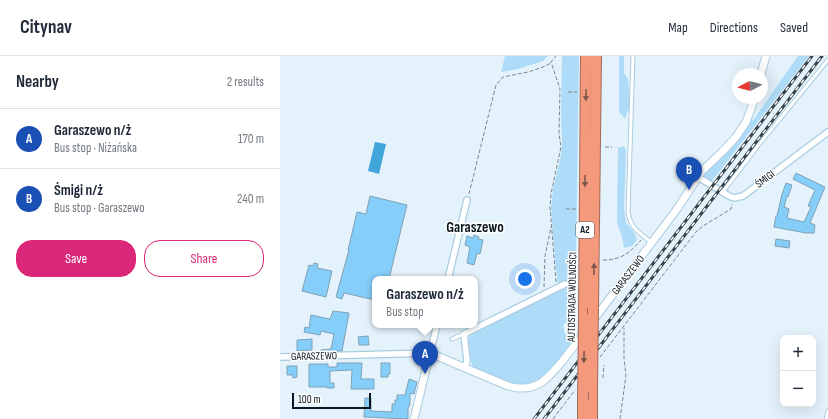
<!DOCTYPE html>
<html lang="en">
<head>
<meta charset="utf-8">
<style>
  body { margin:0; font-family:"Sofia Sans Condensed",sans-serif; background:#f2f2f3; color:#1f2937 }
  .controls { position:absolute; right:12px; bottom:12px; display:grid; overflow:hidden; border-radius:8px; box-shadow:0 4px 16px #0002 }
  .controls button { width:36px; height:36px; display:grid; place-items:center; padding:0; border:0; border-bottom:1px solid #e0e1e3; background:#fff; color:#1f2937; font:20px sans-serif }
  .compass { position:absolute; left:452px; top:12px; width:36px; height:36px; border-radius:50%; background:#fff; box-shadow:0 4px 16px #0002; rotate:263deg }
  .scale { position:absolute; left:12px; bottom:10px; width:79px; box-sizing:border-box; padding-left:4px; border:2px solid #09161d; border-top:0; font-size:11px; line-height:14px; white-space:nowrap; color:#09161d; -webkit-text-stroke:3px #fff; paint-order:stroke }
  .you { position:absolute; left:245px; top:223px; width:14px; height:14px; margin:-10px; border:3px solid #fff; border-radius:50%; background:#1a73e8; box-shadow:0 0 0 6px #1a73e833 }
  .badge { display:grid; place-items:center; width:26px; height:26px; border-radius:50%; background:#db2777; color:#fff; font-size:13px; font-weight:700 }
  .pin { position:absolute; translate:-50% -33px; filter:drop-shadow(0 1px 2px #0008) }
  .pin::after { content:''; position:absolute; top:21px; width:14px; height:12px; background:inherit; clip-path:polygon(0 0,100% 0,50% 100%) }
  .popup { position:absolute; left:92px; top:220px; width:106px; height:52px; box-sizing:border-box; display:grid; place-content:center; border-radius:8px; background:#fff; filter:drop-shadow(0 1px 3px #0005); font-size:13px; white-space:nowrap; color:#747a83 }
  .popup b { font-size:15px; color:#1f2937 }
  .popup::after { content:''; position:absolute; left:50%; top:100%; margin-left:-8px; border:8px solid transparent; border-top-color:#fff }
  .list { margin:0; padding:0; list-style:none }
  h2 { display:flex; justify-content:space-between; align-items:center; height:52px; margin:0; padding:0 16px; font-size:17px }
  h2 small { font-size:13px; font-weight:400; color:#747a83 }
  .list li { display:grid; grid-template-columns:26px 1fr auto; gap:12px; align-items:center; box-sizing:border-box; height:60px; padding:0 16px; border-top:1px solid #e0e1e3 }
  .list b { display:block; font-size:15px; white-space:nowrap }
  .list p { margin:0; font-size:13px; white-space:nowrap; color:#747a83 }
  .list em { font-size:13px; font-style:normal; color:#747a83 }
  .actions { display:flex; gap:8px; padding:12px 16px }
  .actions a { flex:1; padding:9px 0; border:1px solid #db2777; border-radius:16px; text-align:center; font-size:14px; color:#db2777 }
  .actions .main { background:#db2777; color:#fff }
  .map { position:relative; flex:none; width:548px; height:363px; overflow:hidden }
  header { display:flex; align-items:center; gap:24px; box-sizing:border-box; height:56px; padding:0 20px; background:#fff; border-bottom:1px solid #e0e1e3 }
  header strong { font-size:19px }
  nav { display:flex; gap:22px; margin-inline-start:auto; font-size:14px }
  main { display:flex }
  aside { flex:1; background:#fff }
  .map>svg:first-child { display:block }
  .green { fill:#aedcf8 }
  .water { fill:#41a6d9 }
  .building { fill:#84cef9; stroke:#80a1b5 }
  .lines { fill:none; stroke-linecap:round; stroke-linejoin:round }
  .service-casing { stroke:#aacce1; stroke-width:5 }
  .minor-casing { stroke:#aacce1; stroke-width:8 }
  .tertiary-casing { stroke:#aacce1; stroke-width:9 }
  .motorway-casing { stroke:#a26b5b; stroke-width:12 }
  .path { stroke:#7a878f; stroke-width:1; stroke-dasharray:4 2; stroke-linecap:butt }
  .service { stroke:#fff; stroke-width:3 }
  .minor { stroke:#fff; stroke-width:5.5 }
  .tertiary { stroke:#fff; stroke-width:7 }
  .motorway { stroke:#f4997c; stroke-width:10 }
  .rail-casing { stroke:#37444c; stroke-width:3 }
  .rail { stroke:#fff; stroke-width:1.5; stroke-dasharray:4.5; stroke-linecap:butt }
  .motorway-bridge-casing { stroke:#a26b5b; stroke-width:12; stroke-linecap:butt }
  .motorway-bridge { stroke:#f4997c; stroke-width:10 }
  .oneway { fill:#7e584c }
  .labels { text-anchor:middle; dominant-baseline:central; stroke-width:3; stroke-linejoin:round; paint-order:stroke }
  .shield { fill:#fff; stroke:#535c61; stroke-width:1 }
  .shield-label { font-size:10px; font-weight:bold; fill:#09161d }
  .street-label { font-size:11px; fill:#09161d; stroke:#fff }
  .district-label { font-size:15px; font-weight:bold; fill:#09161d; stroke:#fff }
</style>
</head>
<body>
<header>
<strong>Citynav</strong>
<nav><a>Map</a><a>Directions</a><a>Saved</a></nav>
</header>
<main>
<aside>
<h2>Nearby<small>2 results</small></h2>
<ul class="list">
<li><span class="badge" style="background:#1a4fb4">A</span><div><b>Garaszewo n/ż</b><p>Bus stop · Niżańska</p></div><em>170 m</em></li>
<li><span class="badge" style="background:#1a4fb4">B</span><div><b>Śmigi n/ż</b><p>Bus stop · Garaszewo</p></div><em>240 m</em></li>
</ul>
<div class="actions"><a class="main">Save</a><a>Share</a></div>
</aside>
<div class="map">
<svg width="548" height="363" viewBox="0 0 548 363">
  <rect width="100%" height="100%" fill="#e4f2fb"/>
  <g class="green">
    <path d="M225,0H268L263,5L238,13L221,16Z"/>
    <path d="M282,0H299L295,267H284C283,274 284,282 294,282V284C280,302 263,332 236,328C230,327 224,324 219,322C210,319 201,316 193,311L192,309L188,283L190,279L192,278V276L278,229L275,205L271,152L273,133L280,104L282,90L281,55Z"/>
    <path d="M339,0H344V17L348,23L349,35V52L345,63L339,56Z"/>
    <path d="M518,0H529L432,125L425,122L424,117L470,63L472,64L474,63Z"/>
    <path d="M344,90L346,95L344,153L346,167L354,176L357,184L352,190L344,192L342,181L337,166L338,92Z"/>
  </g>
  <path class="water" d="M95,86L106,88L99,118L88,115Z"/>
  <g class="building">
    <path d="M516,117L545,131L530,167L535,169L534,177H526L494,171L496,160H497L502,138L506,127L512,129L508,141L507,140L504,151L509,153L507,162L524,166L531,151L528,150L535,134L513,123Z"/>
    <path d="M90,140L127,149L109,223H95V244L64,237L62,243L56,241L69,194H68L77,156L86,158Z"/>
    <path d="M194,179L199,181L198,183L203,184L200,198L197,197L194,209L187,207L190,191L185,189L187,180L193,182Z"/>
    <path d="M496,183L510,185L509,192L495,190Z"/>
    <path d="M34,207L38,208L37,212L52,215L46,241L22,235L29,209L33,210Z"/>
    <path d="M53,255L69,257L62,295L41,296V294L51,293L54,278L41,275L40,279L24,276L25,271L29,272L31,259L50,263Z"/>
    <path d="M88,280L89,289H79L78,281Z"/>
    <path d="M32,283V294L17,295V284Z"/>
    <path d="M57,307H82L81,323H94V333H71L72,314L50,315V327H54V332H47V331H29V308H48V311H57Z"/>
    <path d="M101,307H110V318H108V321H101Z"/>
    <path d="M7,310H17V321L13,322V319H7Z"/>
    <path d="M129,323L137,326L134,338L130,337V349H129V351H128V363L84,361L85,342H91V355L112,356V348H115V344H117V339H125Z"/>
  </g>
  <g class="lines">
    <g class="service-casing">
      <g id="service">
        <path d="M353,0L348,156C350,172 360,177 371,186"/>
        <path d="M442,137L477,91L548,4"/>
        <path d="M172,283L184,278"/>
        <path d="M546,363L548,355"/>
      </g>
    </g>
    <g class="minor-casing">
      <g id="minor">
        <path d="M418,121L449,140L454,142L463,140L548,76"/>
        <path d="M168,223L187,144"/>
        <path d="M0,301L150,297L157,269"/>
        <path d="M185,312L187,305L184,278L192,274L285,228"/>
      </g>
    </g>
    <g class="tertiary-casing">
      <g id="tertiary">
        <path d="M481,18L486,0"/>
        <path d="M312,266L397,153L422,115L443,95L456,81L466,66L475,42"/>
        <path d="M134,363L150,297L228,330C256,338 268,323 284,303C291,294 298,285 305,276"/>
      </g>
    </g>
    <g class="motorway-casing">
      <g id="motorway">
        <path d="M313,252L316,0"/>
        <path d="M304,262L306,0"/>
        <path d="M303,363V344"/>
        <path d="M312,363V333"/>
      </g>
    </g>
    <g class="path">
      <path d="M288,36H297"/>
      <path d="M325,91H332"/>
      <path d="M189,138L216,29L223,21L248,16L263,11L271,7"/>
      <path d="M286,153H296"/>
      <path d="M323,204C341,204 350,197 361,184"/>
      <path d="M276,226L270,151L271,138L281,91L279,78L280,33L271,6L276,0"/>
      <path d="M264,231L265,200L271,171"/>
      <path d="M293,280V273"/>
      <path d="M320,301L416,176L423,170L451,153L452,148"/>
      <path d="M323,322L324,309"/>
      <path d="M273,363L295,334"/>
      <path d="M340,363L346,319L344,303V272"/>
    </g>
    <use href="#service" class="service"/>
    <use href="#minor" class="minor"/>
    <use href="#tertiary" class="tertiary"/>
    <use href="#motorway" class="motorway"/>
    <g class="rail-casing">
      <g id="rail">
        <path d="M254,363L532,0"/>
        <path d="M264,363L542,0"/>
      </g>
    </g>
    <use href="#rail" class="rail"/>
    <g class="motorway-bridge-casing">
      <g id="motorway-bridge">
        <path d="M312,333L313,252"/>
        <path d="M303,344L304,262"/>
      </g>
    </g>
    <use href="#motorway-bridge" class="motorway-bridge"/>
  </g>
  <defs><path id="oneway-solid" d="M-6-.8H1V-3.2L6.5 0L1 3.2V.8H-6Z"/></defs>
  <g class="oneway">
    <use href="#oneway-solid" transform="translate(306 39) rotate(91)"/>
    <use href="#oneway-solid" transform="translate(305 125) rotate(90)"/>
    <use href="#oneway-solid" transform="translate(314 213) rotate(-89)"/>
    <use href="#oneway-solid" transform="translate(304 301) rotate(91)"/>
  </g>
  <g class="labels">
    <rect class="shield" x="296" y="166" width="18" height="16" rx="3"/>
    <g class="shield-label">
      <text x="305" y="174">A2</text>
    </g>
    <g class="street-label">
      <text transform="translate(485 123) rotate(-37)">ŚMIGI</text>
      <text transform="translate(348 219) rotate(-53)">GARASZEWO</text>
      <text transform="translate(292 241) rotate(-89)">AUTOSTRADA WOLNOŚCI</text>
      <text transform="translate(34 300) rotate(-1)">GARASZEWO</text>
    </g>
    <g class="district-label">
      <text x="195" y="171">Garaszewo</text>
    </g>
  </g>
</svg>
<div class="controls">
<button>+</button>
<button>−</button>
</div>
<svg class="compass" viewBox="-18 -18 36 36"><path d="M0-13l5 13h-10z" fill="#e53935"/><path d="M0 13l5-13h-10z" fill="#747a83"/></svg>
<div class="scale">100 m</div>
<div class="you"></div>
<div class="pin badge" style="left:145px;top:318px;background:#1a4fb4">A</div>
<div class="popup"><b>Garaszewo n/ż</b>Bus stop</div>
<div class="pin badge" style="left:409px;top:134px;background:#1a4fb4">B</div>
</div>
</main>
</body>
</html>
